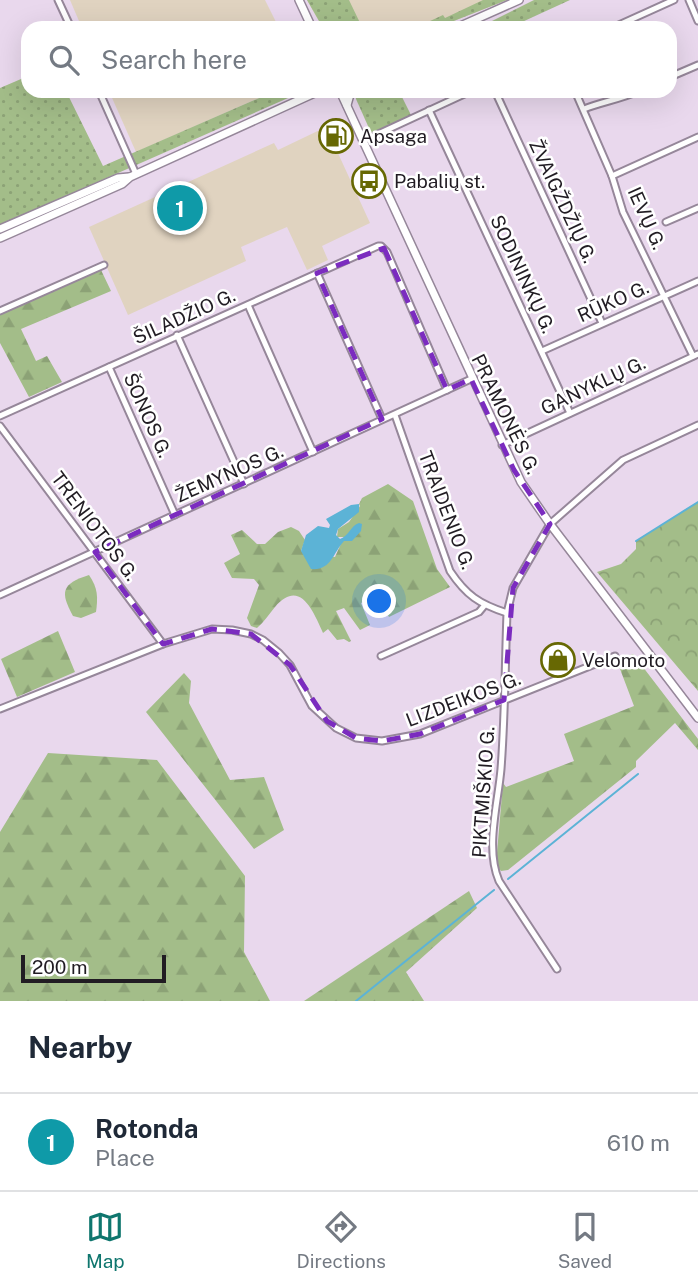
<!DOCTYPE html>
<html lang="en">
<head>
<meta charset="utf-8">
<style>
  body { margin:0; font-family:"Public Sans",sans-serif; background:#f2f2f3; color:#1f2937 }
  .scale { position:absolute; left:21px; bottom:18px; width:145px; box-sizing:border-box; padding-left:7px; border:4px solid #211c23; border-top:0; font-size:19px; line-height:24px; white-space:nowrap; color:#211c23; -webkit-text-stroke:5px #fff; paint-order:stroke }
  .you { position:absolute; left:380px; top:602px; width:24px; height:24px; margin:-18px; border:5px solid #fff; border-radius:50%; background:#1a73e8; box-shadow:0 0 0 10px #1a73e833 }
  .badge { display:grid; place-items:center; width:46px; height:46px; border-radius:50%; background:#0f766e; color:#fff; font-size:23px; font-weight:700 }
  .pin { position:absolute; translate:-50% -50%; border:4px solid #fff; box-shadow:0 2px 7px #0006 }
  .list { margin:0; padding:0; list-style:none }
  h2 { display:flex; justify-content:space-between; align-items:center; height:91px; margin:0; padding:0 28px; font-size:30px }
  h2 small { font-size:23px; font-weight:400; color:#747a83 }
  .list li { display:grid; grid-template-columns:46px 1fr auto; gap:21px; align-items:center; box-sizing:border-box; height:98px; padding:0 28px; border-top:2px solid #e0e1e3 }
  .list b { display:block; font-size:26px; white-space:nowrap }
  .list p { margin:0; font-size:23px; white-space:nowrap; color:#747a83 }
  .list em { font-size:23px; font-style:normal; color:#747a83 }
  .icon { flex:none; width:38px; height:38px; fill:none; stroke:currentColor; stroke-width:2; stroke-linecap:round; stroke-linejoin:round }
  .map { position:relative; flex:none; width:698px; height:1001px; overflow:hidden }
  .search { position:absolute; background:#fff; box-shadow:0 7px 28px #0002; left:21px; right:21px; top:21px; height:77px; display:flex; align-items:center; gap:18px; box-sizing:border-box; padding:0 24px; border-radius:21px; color:#747a83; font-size:26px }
  .sheet { height:189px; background:#fff }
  nav { display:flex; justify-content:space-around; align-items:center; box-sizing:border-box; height:98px; border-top:2px solid #e0e1e3; background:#fff; font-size:19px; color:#747a83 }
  nav a { display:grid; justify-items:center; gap:4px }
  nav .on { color:#0f766e }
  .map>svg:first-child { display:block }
  .commercial { fill:#e0d3c0 }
  .grass { fill:url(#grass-dots) }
  .forest { fill:url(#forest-firs) }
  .park { fill:url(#park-crowns) }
  .water { fill:#5cb3d6 }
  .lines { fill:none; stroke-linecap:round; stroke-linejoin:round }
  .stream { stroke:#5cb3d6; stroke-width:2 }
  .minor-casing { stroke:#96879a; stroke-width:9 }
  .secondary-casing { stroke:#96879a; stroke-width:10 }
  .minor { stroke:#fff; stroke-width:5 }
  .secondary { stroke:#fff; stroke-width:7 }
  .marked { fill:none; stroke:#7b2cbf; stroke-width:5; stroke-dasharray:14 9; stroke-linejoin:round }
  .labels { text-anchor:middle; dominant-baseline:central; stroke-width:5; stroke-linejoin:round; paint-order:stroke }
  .poi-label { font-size:19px; fill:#211c23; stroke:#fff; text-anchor:start }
  .street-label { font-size:19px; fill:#211c23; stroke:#fff }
</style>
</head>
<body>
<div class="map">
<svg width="698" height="1001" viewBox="0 0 698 1001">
  <defs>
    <pattern id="grass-dots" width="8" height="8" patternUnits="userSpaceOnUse" patternTransform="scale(1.75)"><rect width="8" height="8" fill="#a3bd89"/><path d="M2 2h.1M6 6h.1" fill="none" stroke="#8ca276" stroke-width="1.8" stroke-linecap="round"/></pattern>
    <pattern id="forest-firs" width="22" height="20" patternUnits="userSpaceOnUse" patternTransform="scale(1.75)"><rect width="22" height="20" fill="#a3bd89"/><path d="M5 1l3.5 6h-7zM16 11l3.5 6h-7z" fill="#8ca276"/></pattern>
    <pattern id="park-crowns" width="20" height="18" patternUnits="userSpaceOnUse" patternTransform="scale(1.75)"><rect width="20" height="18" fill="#a3bd89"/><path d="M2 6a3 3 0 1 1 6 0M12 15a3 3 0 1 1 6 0" fill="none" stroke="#8ca276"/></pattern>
  </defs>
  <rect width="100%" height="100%" fill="#e9d8ed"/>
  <g class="commercial">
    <path d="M70,0H265L279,28H82Z"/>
    <path d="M307,0H507L436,28H323Z"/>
    <path d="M109,91H275L136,152Z"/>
    <path d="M326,127L370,223L322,246L328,260L307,270L287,227L241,247L246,261L128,315L89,227L274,143L278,150Z"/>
  </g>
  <g class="grass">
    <path d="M307,0H349L361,25L360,28H323Z"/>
    <path d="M483,0H507L436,28H415L443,15L445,18Z"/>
    <path d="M534,0H570L509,28H478Z"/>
    <path d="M28,76V91H66L103,166L275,91H304L0,225V88Z"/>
    <path d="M355,91H399L411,115L372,135L356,99Z"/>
  </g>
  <g class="forest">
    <path d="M101,270L111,291L21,329L36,361L47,356L62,382L29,397L0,343V314Z"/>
    <path d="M388,484L413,501L437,569L450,587L389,617L377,596L361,603L370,625L360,630L344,608L336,611L351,641L349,642L344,639L337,640L328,629L323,633C313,611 300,578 275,607C269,614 264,622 257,628L251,626L247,618L259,585L254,579L232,578L224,563L240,554L231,535L242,530L257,544H265L278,532L291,527L299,531L305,540L301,551L335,557L344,537H337L338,529L349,522L360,506L359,504L362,498Z"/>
    <path d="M89,575C98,588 98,597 96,612L81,618L73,616C60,592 61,584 89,575Z"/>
    <path d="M58,631L75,672L17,697L1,659Z"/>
    <path d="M633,654L698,739V750L675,723L636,761V767L508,870L501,871L496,864L503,783L506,787L574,761L564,734L634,706L617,661Z"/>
    <path d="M184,673L191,681L189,703L230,780L264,777L284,830L254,849L146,712Z"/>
    <path d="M48,753L157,760L245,876L244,952L270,1001H0V832Z"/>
    <path d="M469,891L477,908L406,972L424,1001H304Z"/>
  </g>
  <path class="park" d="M698,502V691L597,572L621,564L636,549V541Z"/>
  <path class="water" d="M359,504V512L338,529L336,535L340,539C349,536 351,525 359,523L362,524L361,531L352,541H344C333,553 331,571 311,569L301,551L306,535L318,526L329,528L330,525L326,519L351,505Z"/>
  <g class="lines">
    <g class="stream">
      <path d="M636,541L698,502"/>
      <path d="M508,879L638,774"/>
      <path d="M356,1001L494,890"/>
    </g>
    <g class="minor-casing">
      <g id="minor">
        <path d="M58,0L71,28"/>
        <path d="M689,0L698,21"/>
        <path d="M612,28L674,0"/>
        <path d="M670,77L698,65"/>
        <path d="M99,91L136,174"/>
        <path d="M495,91L602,323"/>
        <path d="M575,91L612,176L623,212L693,356"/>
        <path d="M584,109C602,102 621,99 639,91"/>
        <path d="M429,110L570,413"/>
        <path d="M363,141L471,91"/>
        <path d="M612,176L698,137"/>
        <path d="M666,222L698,208"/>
        <path d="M317,273L382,419"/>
        <path d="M248,305L313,452"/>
        <path d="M0,311L104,265"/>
        <path d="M177,335L244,484"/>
        <path d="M542,351L698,281"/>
        <path d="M109,367L175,515"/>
        <path d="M395,415L450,571C466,595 479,604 507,613"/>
        <path d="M0,416L378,246H381L387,252L447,390"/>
        <path d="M0,426L163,644"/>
        <path d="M502,445L698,354"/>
        <path d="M0,595L471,379"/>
        <path d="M381,656L479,612L484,606"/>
        <path d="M0,709L163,644L212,629L232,630L251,634L263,640L279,653L290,665L312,706L336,728L356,738L382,741L420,734L615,656"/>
        <path d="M557,969L499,881C485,848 498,804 501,769C505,717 505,665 507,613L513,588L550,524L623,460L698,425"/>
      </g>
    </g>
    <g class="secondary-casing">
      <g id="secondary">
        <path d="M299,0L312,28"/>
        <path d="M456,28L519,0"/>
        <path d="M340,91L521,482L550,524L698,718"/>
        <path d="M347,105L351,91"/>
        <path d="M0,229L118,178L129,177"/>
        <path d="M0,238L122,184L130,177L319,91"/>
      </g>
    </g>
    <use href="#minor" class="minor"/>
    <use href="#secondary" class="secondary"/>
  </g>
  <path class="marked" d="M384,248L447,390L471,379L514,470L550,524L513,588L504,700L420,734L382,741L356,738L327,721L290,665L251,634L212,629L163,644L95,552L382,419L317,273Z"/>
  <defs>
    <g id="fuel-ring" transform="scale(1.75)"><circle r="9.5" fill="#fff" stroke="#676803" stroke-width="1.5"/><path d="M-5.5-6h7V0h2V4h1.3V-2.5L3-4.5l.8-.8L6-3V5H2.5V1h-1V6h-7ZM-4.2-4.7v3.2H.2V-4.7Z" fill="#676803"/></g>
    <g id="bus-ring" transform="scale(1.75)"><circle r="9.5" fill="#fff" stroke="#676803" stroke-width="1.5"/><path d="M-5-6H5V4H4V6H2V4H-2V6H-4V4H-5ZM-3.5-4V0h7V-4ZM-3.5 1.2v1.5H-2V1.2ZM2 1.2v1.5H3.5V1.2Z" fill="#676803"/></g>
    <g id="shop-ring" transform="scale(1.75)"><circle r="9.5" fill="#fff" stroke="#676803" stroke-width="1.5"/><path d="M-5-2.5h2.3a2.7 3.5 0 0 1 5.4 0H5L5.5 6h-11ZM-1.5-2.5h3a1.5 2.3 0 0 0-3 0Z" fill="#676803"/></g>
  </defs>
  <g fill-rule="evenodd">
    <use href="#fuel-ring" x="336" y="136"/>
    <use href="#bus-ring" x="369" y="181"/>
    <use href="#shop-ring" x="558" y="660"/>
  </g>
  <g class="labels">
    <g class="poi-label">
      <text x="360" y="136">Apsaga</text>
      <text x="394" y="181">Pabalių st.</text>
      <text x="582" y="660">Velomoto</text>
    </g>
    <g class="street-label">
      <text transform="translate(563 201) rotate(65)">ŽVAIGŽDŽIŲ G.</text>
      <text transform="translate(647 218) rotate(66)">IEVŲ G.</text>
      <text transform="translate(523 274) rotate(65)">SODININKŲ G.</text>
      <text transform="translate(613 301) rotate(-24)">RŪKO G.</text>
      <text transform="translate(184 316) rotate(-24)">ŠILADŽIO G.</text>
      <text transform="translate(593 385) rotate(-25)">GANYKLŲ G.</text>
      <text transform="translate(506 414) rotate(64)">PRAMONĖS G.</text>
      <text transform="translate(148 415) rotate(66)">ŠONOS G.</text>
      <text transform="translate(229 473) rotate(-24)">ŽEMYNOS G.</text>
      <text transform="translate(447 510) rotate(69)">TRAIDENIO G.</text>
      <text transform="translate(95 526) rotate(53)">TRENIOTOS G.</text>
      <text transform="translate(463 699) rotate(-21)">LIZDEIKOS G.</text>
      <text transform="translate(483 792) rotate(-86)">PIKTMIŠKIO G.</text>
    </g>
  </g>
</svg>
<div class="scale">200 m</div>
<div class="you"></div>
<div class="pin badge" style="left:180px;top:208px;background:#0f9aa8">1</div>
<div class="search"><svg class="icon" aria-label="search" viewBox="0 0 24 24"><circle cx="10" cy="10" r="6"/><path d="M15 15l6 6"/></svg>Search here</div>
</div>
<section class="sheet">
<h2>Nearby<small></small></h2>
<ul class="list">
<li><span class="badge" style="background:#0f9aa8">1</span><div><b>Rotonda</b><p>Place</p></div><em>610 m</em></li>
</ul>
</section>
<nav>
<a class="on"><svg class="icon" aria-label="map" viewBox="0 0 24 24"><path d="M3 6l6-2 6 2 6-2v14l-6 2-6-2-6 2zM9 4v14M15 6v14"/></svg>Map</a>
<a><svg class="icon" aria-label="directions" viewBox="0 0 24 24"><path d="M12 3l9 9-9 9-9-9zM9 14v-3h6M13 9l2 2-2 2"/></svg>Directions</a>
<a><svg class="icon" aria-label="saved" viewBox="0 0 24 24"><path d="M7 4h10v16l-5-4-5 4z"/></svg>Saved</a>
</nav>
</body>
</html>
